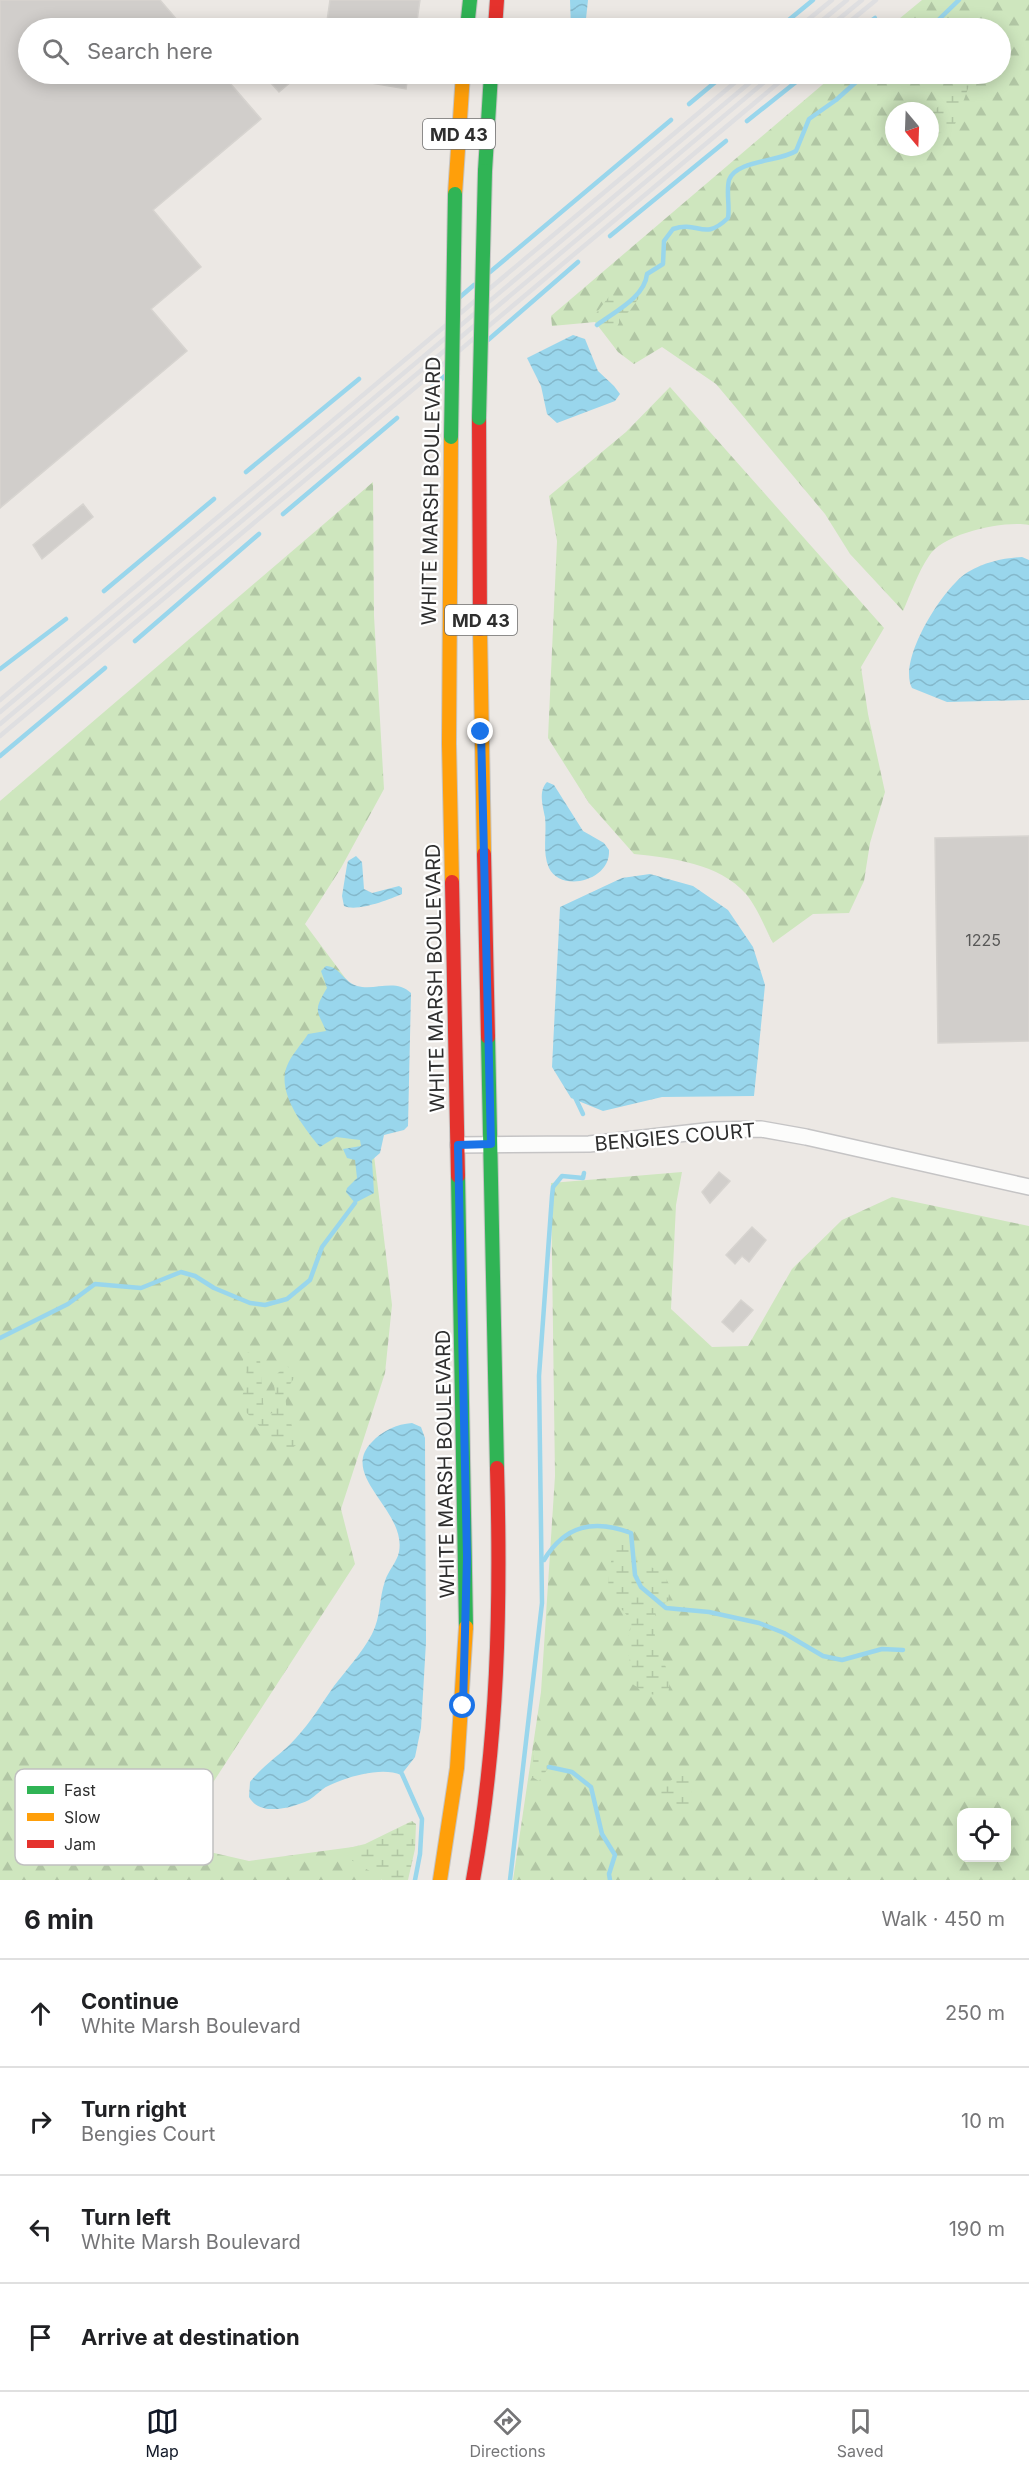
<!DOCTYPE html>
<html lang="en">
<head>
<meta charset="utf-8">
<style>
  body { margin:0; font-family:Inter,sans-serif; background:#f6f6f6; color:#202124 }
  .controls { position:absolute; right:18px; bottom:18px; display:grid; overflow:hidden; border-radius:12px; box-shadow:0 3px 15px #0003 }
  .controls button { width:54px; height:54px; display:grid; place-items:center; padding:0; border:0; border-bottom:2px solid #e0e0e0; background:#fff; color:#202124; font:30px sans-serif }
  .compass { position:absolute; left:885px; top:102px; width:54px; height:54px; border-radius:50%; background:#fff; box-shadow:0 3px 15px #0003; rotate:161deg }
  .stop { position:absolute; width:18px; height:18px; margin:-14px; border:4px solid #1a73e8; border-radius:50%; background:#fff }
  .stop.end { background:#1a73e8; border-color:#fff; box-shadow:0 2px 6px #0008 }
  .list { margin:0; padding:0; list-style:none }
  h2 { display:flex; justify-content:space-between; align-items:center; height:78px; margin:0; padding:0 24px; font-size:26px }
  h2 small { font-size:20px; font-weight:400; color:#757577 }
  .list li { display:grid; grid-template-columns:39px 1fr auto; gap:18px; align-items:center; box-sizing:border-box; height:108px; padding:0 24px; border-top:2px solid #e0e0e0 }
  .list b { display:block; font-size:22px; white-space:nowrap }
  .list p { margin:0; font-size:20px; white-space:nowrap; color:#757577 }
  .list em { font-size:20px; font-style:normal; color:#757577 }
  .icon { flex:none; width:33px; height:33px; fill:none; stroke:currentColor; stroke-width:2; stroke-linecap:round; stroke-linejoin:round }
  .map { position:relative; flex:none; width:1029px; height:1880px; overflow:hidden }
  .search { position:absolute; background:#fff; box-shadow:0 3px 15px #0003; left:18px; right:18px; top:18px; height:66px; display:flex; align-items:center; gap:15px; box-sizing:border-box; padding:0 21px; border-radius:33px; color:#757577; font-size:22px }
  .sheet { height:510px; background:#fff }
  nav { display:flex; justify-content:space-around; align-items:center; box-sizing:border-box; height:84px; border-top:2px solid #e0e0e0; background:#fff; font-size:16px; color:#757577 }
  nav a { display:grid; justify-items:center; gap:3px }
  nav .on { color:#111827 }
  .map>svg:first-child { display:block }
  .forest { fill:url(#forest-firs); fill-rule:evenodd }
  .wetland { fill:url(#wetland-marsh) }
  .water { fill:url(#water-waves) }
  .lines { fill:none; stroke-linecap:round; stroke-linejoin:round }
  .stream { stroke:#99d6ec; stroke-width:4.5 }
  .building { fill:#d1cecb; stroke:#d7d4d0; stroke-width:1.5 }
  .street-casing { stroke:#c5c4c5; stroke-width:18 }
  .fast-casing { stroke:#c6c5c4; stroke-width:16 }
  .slow-casing { stroke:#c6c5c4; stroke-width:16 }
  .jam-casing { stroke:#c6c5c4; stroke-width:16 }
  .street { stroke:#fcfcfb; stroke-width:15 }
  .fast { stroke:#30b455; stroke-width:14 }
  .slow { stroke:#ff9f0a; stroke-width:14 }
  .jam { stroke:#e5322d; stroke-width:14 }
  .rail { stroke:#dfdfe1; stroke-width:4.5 }
  .fast-bridge-casing { stroke:#c6c5c4; stroke-width:16; stroke-linecap:butt }
  .fast-bridge { stroke:#30b455; stroke-width:14 }
  .route { stroke:#1a73e8; stroke-width:8 }
  .labels { text-anchor:middle; dominant-baseline:central; stroke-width:4.5; stroke-linejoin:round; paint-order:stroke }
  .number-label { font-size:16px; fill:#585857 }
  .shield { fill:#fff; stroke:#6d6d6d; stroke-width:1.5 }
  .shield-label { font-size:18px; font-weight:bold; fill:#2e2e2e }
  .street-label { font-size:20px; fill:#2e2e2e; stroke:#fff }
  .key { fill:#fff; stroke:#c0c0c0; stroke-width:1.5 }
  .key-label { font-size:16px; fill:#2e2e2e }
</style>
</head>
<body>
<div class="map">
<svg width="1029" height="1880" viewBox="0 0 1029 1880">
  <defs>
    <pattern id="forest-firs" width="22" height="20" patternUnits="userSpaceOnUse" patternTransform="scale(1.5)"><rect width="22" height="20" fill="#cee6be"/><path d="M5 1l3.5 6h-7zM16 11l3.5 6h-7z" fill="#b1c6a4"/></pattern>
    <pattern id="wetland-marsh" width="20" height="14" patternUnits="userSpaceOnUse" patternTransform="scale(1.5)"><rect width="20" height="14" fill="#cee6be"/><path d="M1 5h8M5 5V1M11 12h8M15 12V8" fill="none" stroke="#b1c6a4"/></pattern>
    <pattern id="water-waves" width="16" height="10" patternUnits="userSpaceOnUse" patternTransform="scale(1.5)"><rect width="16" height="10" fill="#99d6ec"/><path d="M0 5q4-4 8 0t8 0" fill="none" stroke="#84b8cb"/></pattern>
  </defs>
  <rect width="100%" height="100%" fill="#ece8e4"/>
  <g class="forest">
    <path d="M922,0H1029V525C1005,520 943,533 929,556C918,572 911,593 903,611L850,554L825,514L716,384L662,347L634,364L618,352L595,322L552,326L551,316L835,74H1000V28H888ZM894,111H930V147H894Z"/>
    <path d="M670,387L884,628L861,667L868,714L885,792L870,843L864,881L849,913L813,914L773,943C765,928 757,907 746,894C719,863 671,858 634,854L589,803L548,738L557,541L549,496L626,432Z"/>
    <path d="M373,482L374,616L384,789L341,868L305,924L369,1010L373,1147L392,1305L385,1373L341,1509L355,1564L188,1821V1847L249,1861L390,1842L381,1880H0V801Z"/>
    <path d="M682,1172L676,1205L671,1309L712,1347L748,1346L792,1269L842,1220L892,1197L1029,1226V1880H513L541,1692L555,1476L551,1183ZM962,1812H1006V1858H962Z"/>
  </g>
  <g class="wetland">
    <path d="M968,80L970,83L954,127L930,137V114Z"/>
    <path d="M642,289L643,292L629,312L619,317V323L614,332L606,334L594,316L611,294L619,300Z"/>
    <path d="M248,1352L260,1359L264,1414L274,1413C279,1400 273,1390 274,1377L285,1366L296,1370L297,1373C294,1379 289,1385 287,1390C281,1406 296,1429 296,1445L290,1450L281,1449L245,1411L241,1400L248,1378L243,1360Z"/>
    <path d="M624,1528L630,1529L638,1564L661,1570L670,1586L668,1601L656,1609C654,1622 653,1636 658,1648C664,1665 673,1675 668,1694C655,1699 639,1690 629,1681C636,1663 628,1662 627,1645C627,1637 632,1631 630,1623C627,1610 617,1608 611,1598C603,1586 615,1536 624,1528Z"/>
    <path d="M534,1750L548,1760L549,1767L539,1781L532,1777Z"/>
    <path d="M684,1769C696,1776 691,1792 689,1805L682,1809L661,1798L659,1791Z"/>
    <path d="M412,1821L416,1824L415,1849L408,1880H382C371,1869 356,1866 346,1855L349,1848L365,1844Z"/>
  </g>
  <g class="water">
    <path d="M570,0H588L585,28H571Z"/>
    <path d="M573,335L585,339L598,371L614,386L620,394L615,401L557,423L547,414L541,386L527,358Z"/>
    <path d="M1022,557L1029,560V700L947,702L912,688C897,660 944,586 968,572C985,562 1003,558 1022,557Z"/>
    <path d="M547,782L554,785L583,831L604,843L609,850C611,881 561,893 549,868C542,852 547,834 545,817C543,806 538,791 547,782Z"/>
    <path d="M356,856L362,862L364,889L372,893L399,886L402,888V894C388,900 357,912 344,906L342,896L347,865L348,861Z"/>
    <path d="M650,874L693,886L728,910L753,947L765,985L754,1096L662,1097L603,1111L571,1098L552,1067L560,907L622,878Z"/>
    <path d="M326,966C339,966 344,982 357,986C376,991 395,978 411,993L408,1126L404,1130L384,1135L380,1153L372,1160L374,1193L355,1203L346,1192L347,1188L357,1178L355,1160L347,1158L343,1149L361,1146L360,1140L336,1137L320,1147C304,1128 276,1092 287,1066C291,1055 302,1044 308,1034L326,1031C317,1010 313,1011 327,988L321,971Z"/>
    <path d="M412,1423L421,1427L425,1438L426,1642L421,1728L415,1757L401,1775C382,1766 346,1777 328,1786C321,1789 316,1796 309,1800C292,1808 260,1817 249,1797L250,1782C263,1765 282,1754 296,1738C311,1722 322,1703 334,1686C347,1669 362,1653 372,1634C381,1617 379,1598 385,1581C388,1571 397,1562 399,1552C407,1510 338,1476 372,1442C382,1431 397,1424 412,1423Z"/>
  </g>
  <g class="lines">
    <g class="stream">
      <path d="M779,28L813,0"/>
      <path d="M861,28L875,18"/>
      <path d="M930,28L959,0"/>
      <path d="M689,104L725,74"/>
      <path d="M747,121L806,74"/>
      <path d="M610,236L726,141"/>
      <path d="M490,272L671,120"/>
      <path d="M460,297L474,285"/>
      <path d="M597,325C614,312 645,297 647,274L663,264L664,241L673,229C699,220 703,242 728,218C730,206 726,192 729,180C736,160 779,162 796,151L809,119L836,100L865,74"/>
      <path d="M488,340L578,262"/>
      <path d="M431,388L445,376"/>
      <path d="M246,472L359,379"/>
      <path d="M283,514L397,418"/>
      <path d="M104,591L214,499"/>
      <path d="M135,641L259,534"/>
      <path d="M0,669L66,619"/>
      <path d="M0,756L105,668"/>
      <path d="M574,1095L583,1114"/>
      <path d="M0,1338L68,1304L95,1284L141,1288L181,1272L195,1276L214,1288L250,1303L265,1305L287,1299L310,1280L322,1247L355,1203"/>
      <path d="M544,1560C565,1525 594,1519 631,1533L635,1575L641,1587L666,1608L709,1612L759,1623L784,1633L823,1656L842,1660L882,1649L903,1650"/>
      <path d="M549,1767L572,1772L591,1787L602,1834L615,1855L609,1874L610,1880"/>
      <path d="M402,1774L422,1819L420,1854L415,1880"/>
      <path d="M510,1880L542,1603L539,1376L552,1196L553,1187L562,1176L583,1178L584,1173"/>
    </g>
  </g>
  <g class="building">
    <path d="M0,0H160L184,28H28V74H222L261,119L153,210L201,267L151,309L187,351L0,508Z"/>
    <path d="M330,0H420L416,28H326Z"/>
    <path d="M263,74H286L292,81L279,92Z"/>
    <path d="M318,74H408L406,89Z"/>
    <path d="M83,504L93,517L42,559L33,545Z"/>
    <path d="M1029,836V1041L938,1043L935,838Z"/>
    <path d="M719,1172L730,1181L710,1203L702,1192Z"/>
    <path d="M752,1227L766,1240L749,1262L742,1256L735,1264L726,1255Z"/>
    <path d="M741,1300L753,1310L733,1332L722,1322Z"/>
  </g>
  <g class="lines">
    <g class="street-casing">
      <path id="street" d="M458,1145L589,1144L714,1130L761,1129L806,1137L1029,1187"/>
    </g>
    <g class="fast-casing">
      <g id="fast">
        <path d="M467,28L470,0"/>
        <path d="M485,171L491,74"/>
        <path d="M488,1037L497,1468"/>
        <path d="M458,1176L466,1627"/>
      </g>
    </g>
    <g class="slow-casing">
      <g id="slow">
        <path d="M455,194L463,74"/>
        <path d="M451,437L449,744L452,882"/>
        <path d="M480,629L484,854"/>
        <path d="M440,1880L457,1768L466,1627"/>
      </g>
    </g>
    <g class="jam-casing">
      <g id="jam">
        <path d="M495,28L497,0"/>
        <path d="M479,418L480,629"/>
        <path d="M484,854L488,1037"/>
        <path d="M452,882L458,1176"/>
        <path d="M473,1880C498,1743 501,1606 497,1468"/>
      </g>
    </g>
    <use href="#street" class="street"/>
    <use href="#fast" class="fast"/>
    <use href="#slow" class="slow"/>
    <use href="#jam" class="jam"/>
    <g class="rail">
      <path d="M798,28L832,0"/>
      <path d="M813,28L847,0"/>
      <path d="M828,28L862,0"/>
      <path d="M842,28L876,0"/>
      <path d="M0,700L745,74"/>
      <path d="M0,712L760,74"/>
      <path d="M0,724L774,74"/>
      <path d="M0,736L789,74"/>
    </g>
    <g class="fast-bridge-casing">
      <g id="fast-bridge">
        <path d="M479,418L485,171"/>
        <path d="M451,437L455,194"/>
      </g>
    </g>
    <use href="#fast-bridge" class="fast-bridge"/>
  </g>
  <g class="lines">
    <path class="route" d="M463,1706L467,1557L458,1145L491,1144L481,732"/>
  </g>
  <g class="labels">
    <g class="number-label">
      <text x="983" y="940">1225</text>
    </g>
    <g class="shield">
      <rect x="423" y="119" width="72" height="30" rx="4.5"/>
      <rect x="445" y="605" width="72" height="30" rx="4.5"/>
    </g>
    <g class="shield-label">
      <text x="459" y="134">MD 43</text>
      <text x="481" y="620">MD 43</text>
    </g>
    <g class="street-label">
      <text transform="translate(431 491) rotate(-89)">WHITE MARSH BOULEVARD</text>
      <text transform="translate(435 978) rotate(-91)">WHITE MARSH BOULEVARD</text>
      <text transform="translate(675 1137) rotate(-5)">BENGIES COURT</text>
      <text transform="translate(445 1464) rotate(-91)">WHITE MARSH BOULEVARD</text>
    </g>
  </g>
  <rect x="15" y="1769" width="198" height="96" rx="9" class="key"/>
  <rect x="27" y="1786" width="27" height="8" fill="#30b455"/>
  <rect x="27" y="1813" width="27" height="8" fill="#ff9f0a"/>
  <rect x="27" y="1840" width="27" height="8" fill="#e5322d"/>
  <g class="key-label">
    <text x="64" y="1796">Fast</text>
    <text x="64" y="1823">Slow</text>
    <text x="64" y="1850">Jam</text>
  </g>
</svg>
<div class="controls">
<button><svg class="icon" aria-label="locate" viewBox="0 0 24 24"><circle cx="12" cy="12" r="6"/><path d="M12 2v4M12 18v4M2 12h4M18 12h4"/></svg></button>
</div>
<svg class="compass" viewBox="-18 -18 36 36"><path d="M0-13l5 13h-10z" fill="#e53935"/><path d="M0 13l5-13h-10z" fill="#757577"/></svg>
<div class="stop" style="left:463px;top:1706px"></div>
<div class="stop end" style="left:481px;top:732px"></div>
<div class="search"><svg class="icon" aria-label="search" viewBox="0 0 24 24"><circle cx="10" cy="10" r="6"/><path d="M15 15l6 6"/></svg>Search here</div>
</div>
<section class="sheet">
<h2>6 min<small>Walk · 450 m</small></h2>
<ul class="list">
<li><svg class="icon" aria-label="ahead" viewBox="0 0 24 24"><path d="M12 20V5M6 11l6-6 6 6"/></svg><div><b>Continue</b><p>White Marsh Boulevard</p></div><em>250 m</em></li>
<li><svg class="icon" aria-label="right" viewBox="0 0 24 24"><path d="M7 20v-9h11M14 6l5 5-5 5"/></svg><div><b>Turn right</b><p>Bengies Court</p></div><em>10 m</em></li>
<li><svg class="icon" aria-label="left" viewBox="0 0 24 24"><path d="M17 20v-9H6M10 6l-5 5 5 5"/></svg><div><b>Turn left</b><p>White Marsh Boulevard</p></div><em>190 m</em></li>
<li><svg class="icon" aria-label="arrive" viewBox="0 0 24 24"><path d="M6 21V4h12l-3 4 3 4H6"/></svg><div><b>Arrive at destination</b></div></li>
</ul>
</section>
<nav>
<a class="on"><svg class="icon" aria-label="map" viewBox="0 0 24 24"><path d="M3 6l6-2 6 2 6-2v14l-6 2-6-2-6 2zM9 4v14M15 6v14"/></svg>Map</a>
<a><svg class="icon" aria-label="directions" viewBox="0 0 24 24"><path d="M12 3l9 9-9 9-9-9zM9 14v-3h6M13 9l2 2-2 2"/></svg>Directions</a>
<a><svg class="icon" aria-label="saved" viewBox="0 0 24 24"><path d="M7 4h10v16l-5-4-5 4z"/></svg>Saved</a>
</nav>
</body>
</html>
